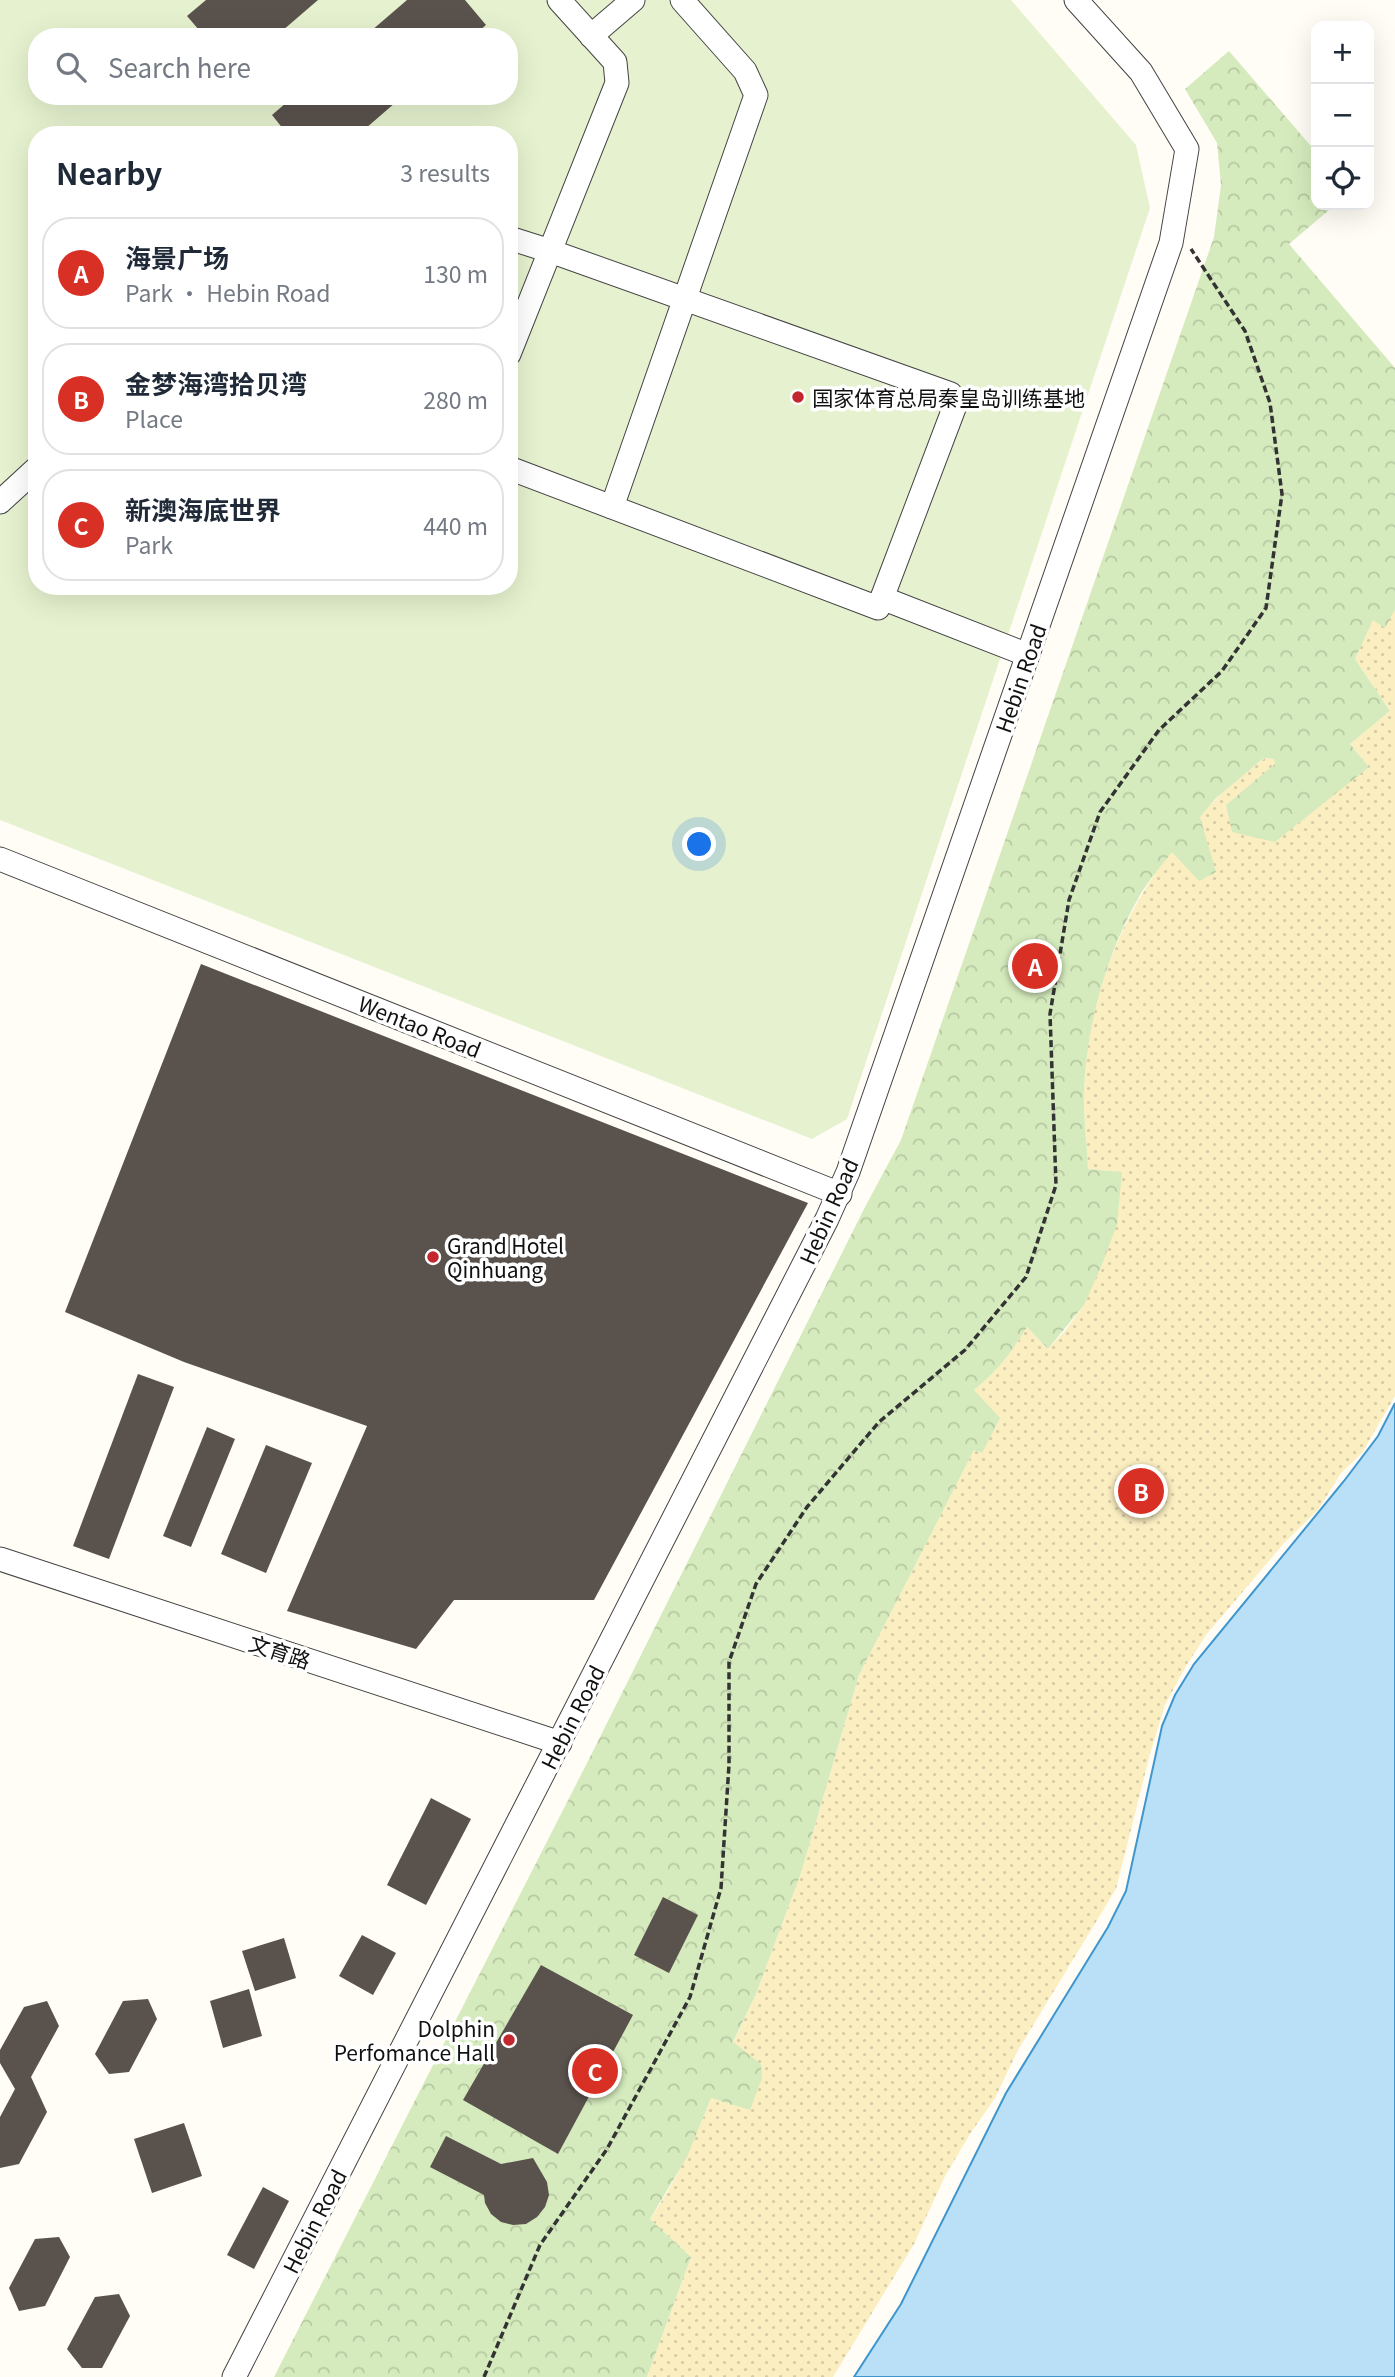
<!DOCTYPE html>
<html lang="en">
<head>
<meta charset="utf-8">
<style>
  body { margin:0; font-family:Georgia,"Noto Sans SC",serif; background:#f2f2f3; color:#1f2937 }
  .controls { position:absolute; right:21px; top:21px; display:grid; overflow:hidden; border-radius:14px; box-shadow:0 7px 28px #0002 }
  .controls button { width:63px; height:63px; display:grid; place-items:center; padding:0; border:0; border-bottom:2px solid #e0e1e3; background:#fff; color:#1f2937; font:35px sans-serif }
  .you { position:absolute; left:700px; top:845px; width:24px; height:24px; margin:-18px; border:5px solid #fff; border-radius:50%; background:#1a73e8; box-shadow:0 0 0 10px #1a73e833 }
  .badge { display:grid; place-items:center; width:46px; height:46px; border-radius:50%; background:#d93025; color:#fff; font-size:23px; font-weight:700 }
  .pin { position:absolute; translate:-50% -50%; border:4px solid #fff; box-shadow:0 2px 7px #0006 }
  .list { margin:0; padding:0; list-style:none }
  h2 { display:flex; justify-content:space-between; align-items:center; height:91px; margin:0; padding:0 28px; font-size:30px }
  h2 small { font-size:23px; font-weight:400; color:#747a83 }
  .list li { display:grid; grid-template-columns:46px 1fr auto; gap:21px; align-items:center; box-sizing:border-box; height:112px; margin:0 14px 14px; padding:0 14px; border:2px solid #e0e1e3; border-radius:28px }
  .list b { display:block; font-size:26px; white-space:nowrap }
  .list p { margin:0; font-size:23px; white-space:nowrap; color:#747a83 }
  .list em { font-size:23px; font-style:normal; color:#747a83 }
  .icon { flex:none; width:38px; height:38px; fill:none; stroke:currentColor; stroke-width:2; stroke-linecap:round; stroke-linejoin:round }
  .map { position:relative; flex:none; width:1395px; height:2377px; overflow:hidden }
  .search { position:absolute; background:#fff; box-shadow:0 7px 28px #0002; left:28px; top:28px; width:490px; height:77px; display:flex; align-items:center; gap:18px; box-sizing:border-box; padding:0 24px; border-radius:28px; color:#747a83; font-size:26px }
  .panel { position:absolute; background:#fff; box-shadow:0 7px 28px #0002; left:28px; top:126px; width:490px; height:469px; border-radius:28px }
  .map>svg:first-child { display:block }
  .sand { fill:url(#sand-dots) }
  .park { fill:url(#park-crowns) }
  .pitch { fill:#e6f2cf; fill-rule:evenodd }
  .water { fill:#b9e0f7; stroke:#3f96cf; stroke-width:2 }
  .building { fill:#5a524d }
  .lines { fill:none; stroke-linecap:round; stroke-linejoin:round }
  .minor-casing { stroke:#444; stroke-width:25 }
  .path { stroke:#333; stroke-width:3.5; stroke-dasharray:7 3.5; stroke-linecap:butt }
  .minor { stroke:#fff; stroke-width:23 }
  .poi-dot { fill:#c4262e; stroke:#fff; stroke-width:2.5 }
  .labels { text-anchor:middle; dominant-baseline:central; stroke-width:7; stroke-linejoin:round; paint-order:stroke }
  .poi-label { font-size:21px; fill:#111; stroke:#fff; text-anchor:start }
  .street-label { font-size:21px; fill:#111; stroke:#fff }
</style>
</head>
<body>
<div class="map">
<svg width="1395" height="2377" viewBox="0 0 1395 2377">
  <defs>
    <pattern id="sand-dots" width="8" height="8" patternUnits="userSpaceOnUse" patternTransform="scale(1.75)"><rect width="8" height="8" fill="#fbeec1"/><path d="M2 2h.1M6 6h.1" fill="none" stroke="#d6cba5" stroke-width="1.8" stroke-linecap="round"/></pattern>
    <pattern id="park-crowns" width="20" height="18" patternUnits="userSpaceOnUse" patternTransform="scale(1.75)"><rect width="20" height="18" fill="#d5ebbd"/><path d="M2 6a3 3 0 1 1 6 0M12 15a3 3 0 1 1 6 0" fill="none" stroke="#b6c8a1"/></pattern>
  </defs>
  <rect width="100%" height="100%" fill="#fffdf5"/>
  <path class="sand" d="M1395,610V1396L1362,1453L1341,1473L1318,1510L1284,1543L1206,1635L1186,1666L1165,1705L1150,1754L1116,1889L1018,2050L995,2098L970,2134L944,2178L914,2244L833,2377H647L691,2257L650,2219C677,2181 694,2140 711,2098L750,2110L733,2043L756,1994L801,1873L859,1675L974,1450L981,1453L974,1390C997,1372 1012,1352 1027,1327L1048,1349L1065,1331L1084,1305L1121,1172L1088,1169C1087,1143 1083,1115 1084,1089C1087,980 1139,876 1216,799C1230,784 1248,771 1265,758L1274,759L1276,764L1369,767L1350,744L1390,711L1355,659L1373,619L1385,627Z"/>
  <path class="park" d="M1229,51L1316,152V205H1335L1289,244L1395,368V610L1385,628L1373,620L1355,659L1390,711L1350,744L1369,767L1275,842L1232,832L1226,805L1275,764L1274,759L1264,758L1216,798L1200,817L1216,872L1199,881L1172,852C1161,866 1149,880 1140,895C1107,953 1087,1022 1084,1089C1083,1115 1087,1142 1088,1169L1122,1172L1117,1224L1103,1262L1084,1305L1048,1349L1027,1327C1012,1352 997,1372 974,1390L1000,1418L982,1453L974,1450L859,1675L801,1873L756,1994L733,2042L761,2064L762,2078L750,2110L711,2098L687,2157L650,2219L691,2257L647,2377H274L588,1761L865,1207L901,1140L1214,237L1221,185L1217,143L1185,89Z"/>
  <path class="pitch" d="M0,0H1011L1136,145L1150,208L847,1119L812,1139L0,820ZM37,37H509V96H37ZM37,135H509V586H37Z"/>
  <path class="water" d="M1395,1403V2377H854L901,2304L1006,2093L1108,1927L1126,1891L1162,1726L1175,1695L1194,1664L1344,1481L1378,1436Z"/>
  <g class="building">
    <path d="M206,0H318L275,37H205L187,16Z"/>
    <path d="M407,0H465L486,25L472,37H364Z"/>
    <path d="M294,96H403L358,135H288L272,115Z"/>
    <path d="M201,964L808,1203L594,1600H454L416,1649L287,1611L367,1426L184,1362L65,1312Z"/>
    <path d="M138,1374L174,1387L109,1559L73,1546Z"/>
    <path d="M207,1427L235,1439L191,1547L163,1536Z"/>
    <path d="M266,1445L312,1463L266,1573L221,1554Z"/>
    <path d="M431,1798L471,1819L426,1905L387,1885Z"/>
    <path d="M663,1897L698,1915L669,1973L634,1955Z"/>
    <path d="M362,1935L396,1953L373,1995L339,1976Z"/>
    <path d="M284,1938L296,1978L255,1991L242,1951Z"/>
    <path d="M541,1965L633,2015L558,2154L463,2100Z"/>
    <path d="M249,1989L262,2036L223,2048L210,2001Z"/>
    <path d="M148,1999L157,2019L129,2072L109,2074L95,2054L123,2001Z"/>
    <path d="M47,2001L59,2026L31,2077L47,2112L19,2164L0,2168V2117L15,2089L0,2063V2050L24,2007Z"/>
    <path d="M184,2123L202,2176L152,2193L134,2139Z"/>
    <path d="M446,2136L501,2164L533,2158L547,2182L549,2195L545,2207L537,2217L526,2224L513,2225L501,2222L491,2214L485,2203L484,2195L430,2167Z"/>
    <path d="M263,2187L289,2201L254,2269L227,2255Z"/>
    <path d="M59,2237L70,2257L45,2306L19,2311L9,2288L35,2239Z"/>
    <path d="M119,2294L130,2316L102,2368H82L67,2349L95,2297Z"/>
  </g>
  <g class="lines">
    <g class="minor-casing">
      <g id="minor">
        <path d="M591,36L633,0"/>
        <path d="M509,238L550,251L951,394L956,403L882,598"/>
        <path d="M509,354L617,83L615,62L559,0"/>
        <path d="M509,468L878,608L882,598L1028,655"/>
        <path d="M0,502L37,468"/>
        <path d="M612,507L756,95L745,71L682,0"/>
        <path d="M0,859L840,1194"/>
        <path d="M0,1559L560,1743"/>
        <path d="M234,2377L827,1219L848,1172L1171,243L1187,149L1141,72L1076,0"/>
      </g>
    </g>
    <path class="path" d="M484,2377L540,2245L607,2149L690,1997L721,1888L729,1765V1662L756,1584L807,1507L879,1422L965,1350L1026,1277L1056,1185L1050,1014L1069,900L1100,812L1159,730L1222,671L1266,608L1282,494L1270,403L1245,331L1191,249"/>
    <use href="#minor" class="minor"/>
  </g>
  <g class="poi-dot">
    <circle cx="798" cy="397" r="7"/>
    <circle cx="433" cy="1257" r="7"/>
    <circle cx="509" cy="2040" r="7"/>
  </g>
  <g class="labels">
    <g class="poi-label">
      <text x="812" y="397">国家体育总局秦皇岛训练基地</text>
      <text x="447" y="1245">Grand Hotel<tspan x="447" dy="24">Qinhuang</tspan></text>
      <text x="495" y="2028" text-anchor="end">Dolphin<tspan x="495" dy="24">Perfomance Hall</tspan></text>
    </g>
    <g class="street-label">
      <text transform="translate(1020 678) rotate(-71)">Hebin Road</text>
      <text transform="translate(420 1026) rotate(22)">Wentao Road</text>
      <text transform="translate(828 1211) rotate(-66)">Hebin Road</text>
      <text transform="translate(280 1651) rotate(18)">文育路</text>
      <text transform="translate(572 1717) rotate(-63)">Hebin Road</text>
      <text transform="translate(314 2221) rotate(-63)">Hebin Road</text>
    </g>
  </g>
</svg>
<div class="controls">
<button>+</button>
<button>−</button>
<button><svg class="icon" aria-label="locate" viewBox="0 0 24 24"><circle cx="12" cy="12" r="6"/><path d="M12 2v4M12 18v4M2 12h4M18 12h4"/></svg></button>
</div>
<div class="you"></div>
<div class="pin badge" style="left:1035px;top:966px">A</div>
<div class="pin badge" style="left:1141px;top:1491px">B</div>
<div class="pin badge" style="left:595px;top:2071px">C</div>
<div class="search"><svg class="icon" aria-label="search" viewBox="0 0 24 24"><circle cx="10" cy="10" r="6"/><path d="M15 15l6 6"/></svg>Search here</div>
<section class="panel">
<h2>Nearby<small>3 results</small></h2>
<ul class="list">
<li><span class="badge">A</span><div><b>海景广场</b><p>Park · Hebin Road</p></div><em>130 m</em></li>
<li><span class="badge">B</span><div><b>金梦海湾拾贝湾</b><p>Place</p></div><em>280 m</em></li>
<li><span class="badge">C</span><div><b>新澳海底世界</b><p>Park</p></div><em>440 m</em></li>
</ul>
</section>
</div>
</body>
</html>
